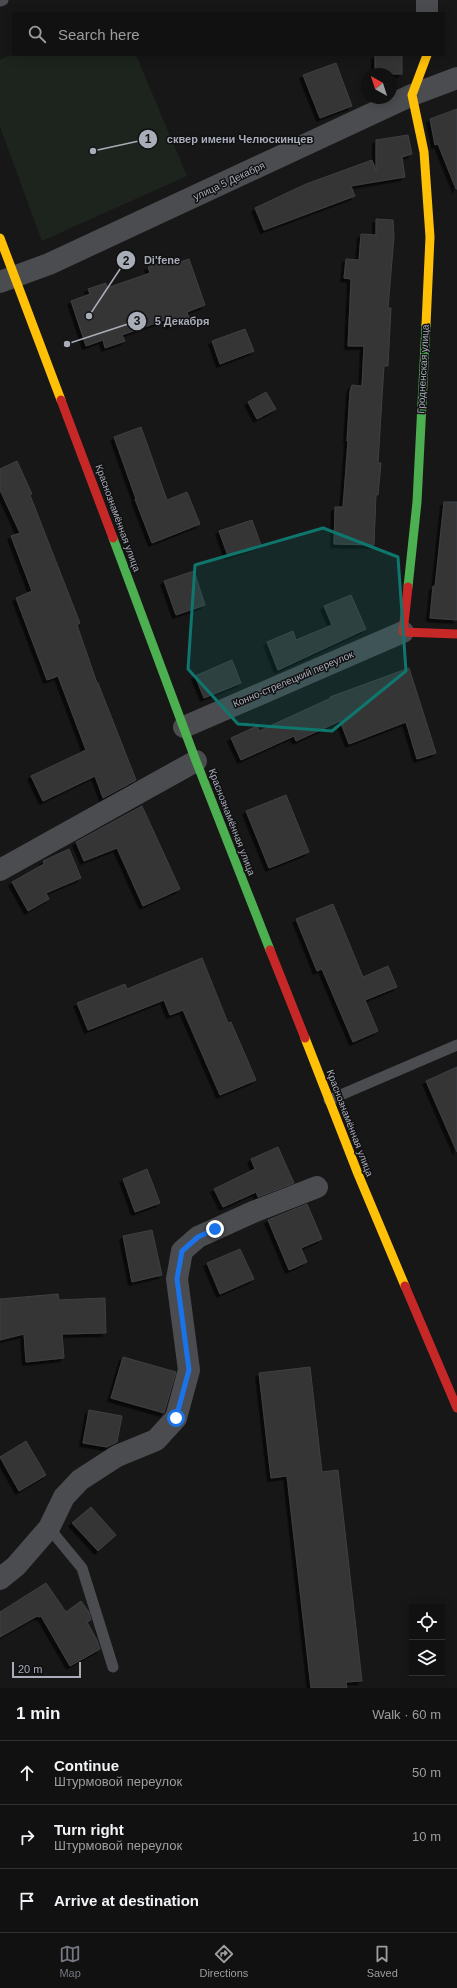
<!DOCTYPE html>
<html lang="en">
<head>
<meta charset="utf-8">
<style>
  body { margin:0; font-family:Helvetica,sans-serif; background:#1e1f1f; color:#f1f3f6 }
  .controls { position:absolute; right:12px; bottom:12px; display:grid; overflow:hidden; border-radius:0px; box-shadow:0 2px 10px #0003 }
  .controls button { width:36px; height:36px; display:grid; place-items:center; padding:0; border:0; border-bottom:1px solid #303131; background:#111; color:#f1f3f6; font:20px sans-serif }
  .compass { position:absolute; left:361px; top:68px; width:36px; height:36px; border-radius:50%; background:#111; box-shadow:0 2px 10px #0003; rotate:321deg }
  .scale { position:absolute; left:12px; bottom:10px; width:69px; box-sizing:border-box; padding-left:4px; border:2px solid #a8adb8; border-top:0; font-size:11px; line-height:14px; white-space:nowrap; color:#a8adb8; -webkit-text-stroke:3px #111113; paint-order:stroke }
  .stop { position:absolute; width:12px; height:12px; margin:-9px; border:3px solid #1a73e8; border-radius:50%; background:#fff }
  .stop.end { background:#1a73e8; border-color:#fff; box-shadow:0 1px 4px #0008 }
  .list { margin:0; padding:0; list-style:none }
  h2 { display:flex; justify-content:space-between; align-items:center; height:52px; margin:0; padding:0 16px; font-size:17px }
  h2 small { font-size:13px; font-weight:400; color:#9c9d9f }
  .list li { display:grid; grid-template-columns:26px 1fr auto; gap:12px; align-items:center; box-sizing:border-box; height:64px; padding:0 16px; border-top:1px solid #303131 }
  .list b { display:block; font-size:15px; white-space:nowrap }
  .list p { margin:0; font-size:13px; white-space:nowrap; color:#9c9d9f }
  .list em { font-size:13px; font-style:normal; color:#9c9d9f }
  .icon { flex:none; width:22px; height:22px; fill:none; stroke:currentColor; stroke-width:2; stroke-linecap:round; stroke-linejoin:round }
  .map { position:relative; flex:none; width:457px; height:1688px; overflow:hidden }
  .search { position:absolute; background:#111; box-shadow:0 2px 10px #0003; left:12px; right:12px; top:12px; height:44px; display:flex; align-items:center; gap:10px; box-sizing:border-box; padding:0 14px; border-radius:0px; color:#9c9d9f; font-size:15px }
  .sheet { height:244px; background:#111 }
  nav { display:flex; justify-content:space-around; align-items:center; box-sizing:border-box; height:56px; border-top:1px solid #303131; background:#111; font-size:11px; color:#9c9d9f }
  nav a { display:grid; justify-items:center; gap:2px }
  nav .on { color:#757880 }
  .map>svg:first-child { display:block }
  .green { fill:#1d241e }
  .building { fill:#353536; stroke:#3f4043; filter:url(#shadow) }
  .lines { fill:none; stroke-linecap:round; stroke-linejoin:round }
  .lane { stroke:#4b4c50; stroke-width:11 }
  .street { stroke:#4b4c50; stroke-width:22 }
  .fast { stroke:#4caf50; stroke-width:9 }
  .slow { stroke:#ffc107; stroke-width:9 }
  .jam { stroke:#c62828; stroke-width:9 }
  .route { stroke:#1a73e8; stroke-width:5 }
  .marked { fill:#0f766e; fill-opacity:0.2; stroke:#0f766e; stroke-width:3; stroke-linejoin:round }
  .labels { text-anchor:middle; dominant-baseline:central; stroke-width:3; stroke-linejoin:round; paint-order:stroke }
  .street-label { font-size:10px; fill:#a8adb8; stroke:#111113 }
  .leader { fill:none; stroke:#a8adb8; stroke-width:1.5 }
  .callout-dot { fill:#a8adb8; stroke:#111113; stroke-width:1.5 }
  .mark-label { font-size:12px; text-anchor:middle; font-weight:bold; fill:#111 }
  .callout-label { font-size:11px; text-anchor:middle; font-weight:bold; fill:#a8adb8; stroke:#111113; stroke-width:3; stroke-linejoin:round; paint-order:stroke }
</style>
</head>
<body>
<div class="map">
<svg width="457" height="1688" viewBox="0 0 457 1688">
  <defs>
    <filter id="shadow"><feDropShadow dx="-3.5" dy="3.5" stdDeviation="0" flood-color="#0009"/></filter>
  </defs>
  <rect width="100%" height="100%" fill="#171717"/>
  <path class="green" d="M13,54L136,55L187,176L42,241L0,127V60Z"/>
  <g class="building">
    <rect x="375" y="55" width="27" height="19"/>
    <path d="M336,63L352,106L320,118L303,75Z"/>
    <path d="M457,109V189H456L438,144L435,145L430,119Z"/>
    <path d="M408,135L412,154L402,157L405,177L351,186L355,196L264,230L255,208L306,184L372,160L376,171V140Z"/>
    <path d="M376,219L393,220L394,237L388,308H391L388,366H384L378,463H381L378,495H376L374,545L334,544L335,507H343L348,441H347L350,391L352,385L362,386L364,346H348L351,279L344,278L346,259L359,260L361,234L376,235Z"/>
    <path d="M189,259L205,305L187,312L189,318L169,325L167,319L122,335L125,341L105,348L103,340L86,346L71,301L90,294L88,289L106,283L107,288L150,273L148,267L169,260L171,265Z"/>
    <path d="M245,329L254,351L220,364L212,341Z"/>
    <path d="M266,392L276,409L257,419L248,402Z"/>
    <path d="M141,427L167,500L187,492L200,524L152,543L135,499H136L114,437Z"/>
    <path d="M17,461L32,494L30,495L80,623L77,625L97,683H98L136,780L103,798L95,776L43,801L31,776L86,750L58,676L47,680L16,598L32,591L11,536L20,533L0,490V469Z"/>
    <path d="M444,502H457V620L430,618L433,586L435,587Z"/>
    <path d="M252,520L261,545L228,556L219,531Z"/>
    <path d="M194,571L205,605L176,615L164,581Z"/>
    <path d="M351,595L366,629L278,670L267,642L293,631L296,640L332,625L324,606Z"/>
    <path d="M232,660L241,683L204,698L195,676Z"/>
    <path d="M409,668L436,753L417,759L406,722L349,744L340,721L296,741L294,736L241,760L231,738L257,726L259,731L331,698L330,697Z"/>
    <path d="M286,795L309,852L269,868L246,811Z"/>
    <path d="M142,806L180,889L143,906L117,848L84,861L76,842Z"/>
    <path d="M69,849L81,878L46,893L49,899L28,911L12,882L44,864L43,861Z"/>
    <path d="M333,904L363,977L388,966L397,987L365,1000L378,1031L353,1042L322,969L317,971L296,919Z"/>
    <path d="M202,958L228,1023L231,1022L256,1080L220,1095L183,1010L170,1015L164,1000L88,1030L77,1003L125,984L127,989Z"/>
    <path d="M457,1067V1152L426,1081Z"/>
    <path d="M278,1147L294,1183L258,1197L256,1192L223,1207L214,1189L255,1169L251,1159Z"/>
    <path d="M147,1169L160,1203L135,1212L123,1179Z"/>
    <path d="M307,1204L322,1239L301,1248L307,1262L289,1270L268,1220Z"/>
    <path d="M152,1230L162,1275L132,1282L123,1236Z"/>
    <path d="M240,1249L254,1279L220,1294L207,1263Z"/>
    <path d="M58,1294L59,1300L105,1298L106,1333L62,1334L64,1358L26,1362L24,1334L0,1340V1299Z"/>
    <path d="M123,1357L176,1372L164,1413L111,1398Z"/>
    <path d="M310,1367L322,1472L338,1470L362,1681L346,1682L347,1688H311L287,1476L271,1478L259,1373Z"/>
    <path d="M89,1410L122,1416L117,1442L107,1447L83,1443Z"/>
    <path d="M26,1441L46,1475L19,1491L0,1457Z"/>
    <path d="M91,1507L116,1535L98,1551L72,1523Z"/>
    <path d="M46,1583L66,1612L81,1601L89,1612L91,1620L87,1622L97,1640L100,1649L70,1666L41,1616L39,1617L37,1616L0,1637V1612Z"/>
  </g>
  <g class="lines">
    <g class="lane">
      <path d="M0,1L3,0"/>
      <path d="M329,1100L457,1045"/>
      <path d="M49,1528L82,1568L113,1667"/>
    </g>
    <g class="street">
      <path d="M427,13V0"/>
      <path d="M0,282L49,264L412,95L457,78"/>
      <path d="M184,727L403,632"/>
      <path d="M0,870L196,761"/>
      <path d="M0,1579L16,1566L49,1528L64,1497L80,1480L117,1456L156,1440L176,1418L189,1370L177,1279L182,1251L198,1237L253,1212L317,1187"/>
    </g>
    <g class="fast">
      <path d="M113,538L196,761L270,950"/>
      <path d="M408,587L417,502L426,325"/>
    </g>
    <g class="slow">
      <path d="M0,238L61,400"/>
      <path d="M426,325L430,237L424,152L412,95L427,55"/>
      <path d="M305,1038L358,1174L405,1286"/>
    </g>
    <g class="jam">
      <path d="M61,400L113,538"/>
      <path d="M408,587L403,632L457,634"/>
      <path d="M270,950L305,1038"/>
      <path d="M405,1286L457,1408"/>
    </g>
  </g>
  <g class="lines">
    <path class="route" d="M176,1418L189,1370L177,1279L182,1251L198,1237L215,1229"/>
  </g>
  <path class="marked" d="M323,528L398,557L406,671L332,731L238,724L188,669L195,565Z"/>
  <g class="labels">
    <g class="street-label">
      <text transform="translate(229 181) rotate(-25)">улица 5 Декабря</text>
      <text transform="translate(423 369) rotate(-87)">Гродненская улица</text>
      <text transform="translate(118 518) rotate(70)">Краснознамённая улица</text>
      <text transform="translate(293 679) rotate(-23)">Конно-стрелецкий переулок</text>
      <text transform="translate(232 822) rotate(69)">Краснознамённая улица</text>
      <text transform="translate(350 1123) rotate(69)">Краснознамённая улица</text>
    </g>
  </g>
  <path class="leader" d="M93 151L148 139M89 316L126 260M67 344L137 321"/>
  <g class="callout-dot">
    <circle cx="93" cy="151" r="4"/>
    <circle cx="89" cy="316" r="4"/>
    <circle cx="67" cy="344" r="4"/>
    <circle cx="148" cy="139" r="10"/>
    <circle cx="126" cy="260" r="10"/>
    <circle cx="137" cy="321" r="10"/>
  </g>
  <g class="mark-label">
    <text x="148" y="143">1</text>
    <text x="126" y="265">2</text>
    <text x="137" y="325">3</text>
  </g>
  <g class="callout-label">
    <text x="240" y="143">сквер имени Челюскинцев</text>
    <text x="162" y="264">Di'fene</text>
    <text x="182" y="325">5 Декабря</text>
  </g>
</svg>
<div class="controls">
<button><svg class="icon" aria-label="locate" viewBox="0 0 24 24"><circle cx="12" cy="12" r="6"/><path d="M12 2v4M12 18v4M2 12h4M18 12h4"/></svg></button>
<button><svg class="icon" aria-label="layers" viewBox="0 0 24 24"><path d="M12 4l9 5-9 5-9-5zM3 14l9 5 9-5"/></svg></button>
</div>
<svg class="compass" viewBox="-18 -18 36 36"><path d="M0-13l5 13h-10z" fill="#e53935"/><path d="M0 13l5-13h-10z" fill="#9c9d9f"/></svg>
<div class="scale">20 m</div>
<div class="stop" style="left:176px;top:1418px"></div>
<div class="stop end" style="left:215px;top:1229px"></div>
<div class="search"><svg class="icon" aria-label="search" viewBox="0 0 24 24"><circle cx="10" cy="10" r="6"/><path d="M15 15l6 6"/></svg>Search here</div>
</div>
<section class="sheet">
<h2>1 min<small>Walk · 60 m</small></h2>
<ul class="list">
<li><svg class="icon" aria-label="ahead" viewBox="0 0 24 24"><path d="M12 20V5M6 11l6-6 6 6"/></svg><div><b>Continue</b><p>Штурмовой переулок</p></div><em>50 m</em></li>
<li><svg class="icon" aria-label="right" viewBox="0 0 24 24"><path d="M7 20v-9h11M14 6l5 5-5 5"/></svg><div><b>Turn right</b><p>Штурмовой переулок</p></div><em>10 m</em></li>
<li><svg class="icon" aria-label="arrive" viewBox="0 0 24 24"><path d="M6 21V4h12l-3 4 3 4H6"/></svg><div><b>Arrive at destination</b></div></li>
</ul>
</section>
<nav>
<a class="on"><svg class="icon" aria-label="map" viewBox="0 0 24 24"><path d="M3 6l6-2 6 2 6-2v14l-6 2-6-2-6 2zM9 4v14M15 6v14"/></svg>Map</a>
<a><svg class="icon" aria-label="directions" viewBox="0 0 24 24"><path d="M12 3l9 9-9 9-9-9zM9 14v-3h6M13 9l2 2-2 2"/></svg>Directions</a>
<a><svg class="icon" aria-label="saved" viewBox="0 0 24 24"><path d="M7 4h10v16l-5-4-5 4z"/></svg>Saved</a>
</nav>
</body>
</html>
